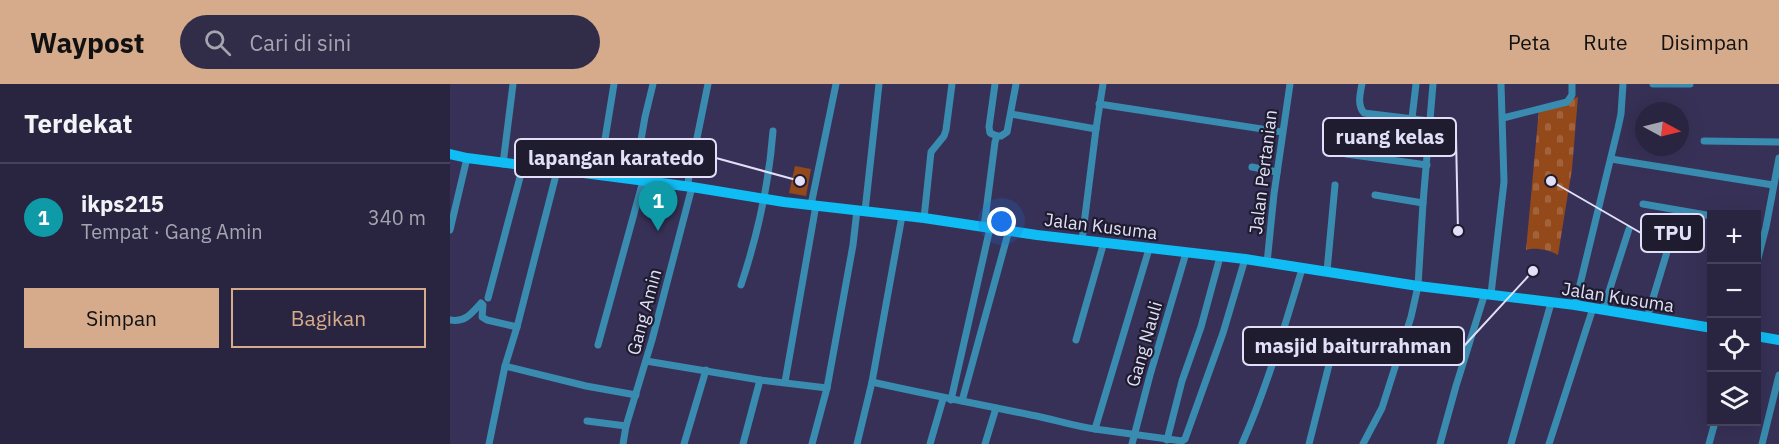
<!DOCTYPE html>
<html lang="id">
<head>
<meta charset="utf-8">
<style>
  body { margin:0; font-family:"IBM Plex Sans",sans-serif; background:#312d48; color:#f1f3f6 }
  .controls { position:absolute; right:18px; bottom:18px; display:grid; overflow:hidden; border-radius:0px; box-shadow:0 6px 24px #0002 }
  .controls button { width:54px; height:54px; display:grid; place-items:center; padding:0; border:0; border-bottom:2px solid #45425a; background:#292541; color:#f1f3f6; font:30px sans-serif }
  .compass { position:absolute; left:1185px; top:18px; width:54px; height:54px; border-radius:50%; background:#292541; box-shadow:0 6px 24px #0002; rotate:97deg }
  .you { position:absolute; left:552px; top:138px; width:21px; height:21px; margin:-15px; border:4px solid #fff; border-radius:50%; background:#1a73e8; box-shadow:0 0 0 9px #1a73e833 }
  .badge { display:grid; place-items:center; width:39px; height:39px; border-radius:50%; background:#d6ab8b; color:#fff; font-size:20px; font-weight:700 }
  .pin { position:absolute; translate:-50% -50px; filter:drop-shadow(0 2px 3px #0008) }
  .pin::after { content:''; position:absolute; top:32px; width:21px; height:18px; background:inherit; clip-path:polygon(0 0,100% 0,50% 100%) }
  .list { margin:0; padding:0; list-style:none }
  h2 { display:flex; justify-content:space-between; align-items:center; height:78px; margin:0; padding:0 24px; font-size:26px }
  h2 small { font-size:20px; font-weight:400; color:#a5a5b1 }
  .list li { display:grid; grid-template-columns:39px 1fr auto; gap:18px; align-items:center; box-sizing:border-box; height:108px; padding:0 24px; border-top:2px solid #45425a }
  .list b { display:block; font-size:22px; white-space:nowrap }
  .list p { margin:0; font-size:20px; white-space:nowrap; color:#a5a5b1 }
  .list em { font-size:20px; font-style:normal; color:#a5a5b1 }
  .actions { display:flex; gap:12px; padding:18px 24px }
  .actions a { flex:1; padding:14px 0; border:2px solid #d6ab8b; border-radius:0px; text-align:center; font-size:21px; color:#d6ab8b }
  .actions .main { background:#d6ab8b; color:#111 }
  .icon { flex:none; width:33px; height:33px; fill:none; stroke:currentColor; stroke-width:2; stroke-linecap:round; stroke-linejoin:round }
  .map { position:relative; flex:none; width:1329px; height:360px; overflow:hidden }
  header { display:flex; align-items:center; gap:36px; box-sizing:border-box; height:84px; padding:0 30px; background:#d6ab8b; color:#111 }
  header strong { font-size:28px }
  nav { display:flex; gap:33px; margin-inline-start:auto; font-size:21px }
  .search { width:420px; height:54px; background:#312d48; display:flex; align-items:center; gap:15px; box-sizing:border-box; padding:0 21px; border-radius:33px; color:#a5a5b1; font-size:22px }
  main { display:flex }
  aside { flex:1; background:#292541 }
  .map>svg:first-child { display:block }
  .cemetery { fill:url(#cemetery-stones) }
  .pitch { fill:#934919 }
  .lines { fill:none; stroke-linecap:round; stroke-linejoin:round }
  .street { stroke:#398cb0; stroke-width:7 }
  .secondary { stroke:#10bcf4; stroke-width:10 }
  .labels { text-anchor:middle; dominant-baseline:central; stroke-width:4.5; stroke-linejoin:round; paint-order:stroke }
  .street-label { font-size:18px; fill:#e1e0f8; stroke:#1e1c2e }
  .leader { fill:none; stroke:#e1e0f8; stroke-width:2 }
  .callout-dot { fill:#e1e0f8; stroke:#1e1c2e; stroke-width:2 }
  .callout { fill:#1e1c2e; stroke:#e1e0f8; stroke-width:2 }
  .callout-label { font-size:20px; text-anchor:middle; font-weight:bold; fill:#e1e0f8 }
</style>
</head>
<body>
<header>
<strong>Waypost</strong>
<div class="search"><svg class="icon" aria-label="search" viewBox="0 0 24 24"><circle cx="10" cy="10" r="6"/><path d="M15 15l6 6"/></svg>Cari di sini</div>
<nav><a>Peta</a><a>Rute</a><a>Disimpan</a></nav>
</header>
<main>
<aside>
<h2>Terdekat<small></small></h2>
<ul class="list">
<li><span class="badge" style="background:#0f9aa8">1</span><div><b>ikps215</b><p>Tempat · Gang Amin</p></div><em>340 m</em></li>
</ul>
<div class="actions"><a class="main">Simpan</a><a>Bagikan</a></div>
</aside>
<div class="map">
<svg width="1329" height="360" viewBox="0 0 1329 360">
  <defs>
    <pattern id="cemetery-stones" width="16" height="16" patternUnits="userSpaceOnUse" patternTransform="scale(1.5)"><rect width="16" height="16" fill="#934919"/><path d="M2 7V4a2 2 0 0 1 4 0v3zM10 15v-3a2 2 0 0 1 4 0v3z" fill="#a2633b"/></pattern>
  </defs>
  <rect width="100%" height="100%" fill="#373157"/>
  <path class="cemetery" d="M1128,13L1122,85L1108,171C1100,166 1085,163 1076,166L1089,25Z"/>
  <path class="pitch" d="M345,82L361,85L356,112L339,109Z"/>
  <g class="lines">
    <g class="street">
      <path d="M545,0L539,43L540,49L547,52"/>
      <path d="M912,0C910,10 907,21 914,29L980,37"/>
      <path d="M1203,0H1240"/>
      <path d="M649,20L832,48"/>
      <path d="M561,30L646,45"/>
      <path d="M962,34L966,0"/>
      <path d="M1053,34L1117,18L1122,11V0"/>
      <path d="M880,38L979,53"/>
      <path d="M1254,57L1329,58"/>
      <path d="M896,70L977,81"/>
      <path d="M1161,75L1323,101"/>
      <path d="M53,80L63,0"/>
      <path d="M802,83L827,88"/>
      <path d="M149,92L164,0"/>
      <path d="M184,96L195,33L203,0"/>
      <path d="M237,103L258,0"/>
      <path d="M925,111L973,119"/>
      <path d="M1193,120L1262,132"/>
      <path d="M361,121L386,0"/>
      <path d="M415,127L429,0"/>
      <path d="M474,134L481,68L494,52L496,46L502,0"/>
      <path d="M534,143L545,58L547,52H551L557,48L566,0"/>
      <path d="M0,146L17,74"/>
      <path d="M632,156L646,45L653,0"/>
      <path d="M817,179L824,110L840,0"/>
      <path d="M1306,182L1316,143L1329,74"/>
      <path d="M877,187L885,101"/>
      <path d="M291,201C308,150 319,100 323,47"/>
      <path d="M1041,210L1054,98L1051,0"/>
      <path d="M38,214L73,82"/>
      <path d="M1125,221L1168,44L1171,30L1173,0"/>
      <path d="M1153,226L1179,145"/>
      <path d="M1197,234L1223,148"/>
      <path d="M0,236C15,239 22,229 31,219L33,221L32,233L37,236L67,243"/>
      <path d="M626,256L654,158"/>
      <path d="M148,261L193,97"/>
      <path d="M196,277L310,296L377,304"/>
      <path d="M55,282L136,302L186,311"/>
      <path d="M335,298L366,121"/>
      <path d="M422,298C475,310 528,320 581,331C603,335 623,342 645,345L699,165"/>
      <path d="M501,316L540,144"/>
      <path d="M512,317L559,146"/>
      <path d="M137,337L176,342"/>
      <path d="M645,345L732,357L735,355L773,249L795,175"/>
      <path d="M717,356L732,297L751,243L770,173"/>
      <path d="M39,360L55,282L67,243L107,87"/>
      <path d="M173,360L176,342L202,256L242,103"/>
      <path d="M234,360L256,286"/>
      <path d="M293,360L310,296"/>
      <path d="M362,360L377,304L403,161L407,126"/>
      <path d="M407,360L422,298L452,132"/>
      <path d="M480,360L493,315"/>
      <path d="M535,360L546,324"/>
      <path d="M682,360L700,291L736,169"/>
      <path d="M792,360C817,303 834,244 852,185"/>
      <path d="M859,360L885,257"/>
      <path d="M913,360L932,324L961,233L968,202L973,119L983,0"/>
      <path d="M990,360L1006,302L1035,209"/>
      <path d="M1061,360L1101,219"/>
      <path d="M1099,360L1143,224"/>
      <path d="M1259,360L1265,338"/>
      <path d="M1312,360L1329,291"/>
    </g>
    <g class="secondary">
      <path d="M0,70L17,74L242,103L334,118L474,134L587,151L795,175L968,202L1125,221L1262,244"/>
      <path d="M1306,252L1329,256"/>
    </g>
  </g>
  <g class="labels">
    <g class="street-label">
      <text transform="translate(813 88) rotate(-83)">Jalan Pertanian</text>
      <text transform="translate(651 142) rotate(7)">Jalan Kusuma</text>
      <text transform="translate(1168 213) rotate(9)">Jalan Kusuma</text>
      <text transform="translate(194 228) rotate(-75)">Gang Amin</text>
      <text transform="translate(694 260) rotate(-74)">Gang Nauli</text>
    </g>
  </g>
  <path class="leader" d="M1008 147L1006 53M350 97L266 74M1101 97L1191 149M1083 187L1014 262"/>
  <g class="callout-dot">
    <circle cx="1008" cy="147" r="6"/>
    <circle cx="350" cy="97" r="6"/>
    <circle cx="1101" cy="97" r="6"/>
    <circle cx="1083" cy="187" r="6"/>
  </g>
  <g class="callout">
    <rect x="873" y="34" width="133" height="38" rx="6"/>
    <rect x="65" y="55" width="201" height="38" rx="6"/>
    <rect x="1191" y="130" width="63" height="38" rx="6"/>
    <rect x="793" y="243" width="221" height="38" rx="6"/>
  </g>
  <g class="callout-label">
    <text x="940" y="60">ruang kelas</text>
    <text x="166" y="81">lapangan karatedo</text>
    <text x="1223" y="156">TPU</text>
    <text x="903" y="269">masjid baiturrahman</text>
  </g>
</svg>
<div class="controls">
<button>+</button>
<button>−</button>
<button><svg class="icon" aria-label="locate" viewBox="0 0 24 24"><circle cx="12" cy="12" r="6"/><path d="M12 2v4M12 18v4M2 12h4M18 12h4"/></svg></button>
<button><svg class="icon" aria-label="layers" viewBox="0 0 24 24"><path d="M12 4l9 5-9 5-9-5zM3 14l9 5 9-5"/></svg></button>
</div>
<svg class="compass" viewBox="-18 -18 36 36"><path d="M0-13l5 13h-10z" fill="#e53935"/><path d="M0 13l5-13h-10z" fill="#a5a5b1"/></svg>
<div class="you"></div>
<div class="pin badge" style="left:208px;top:147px;background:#0f9aa8">1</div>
</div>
</main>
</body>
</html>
